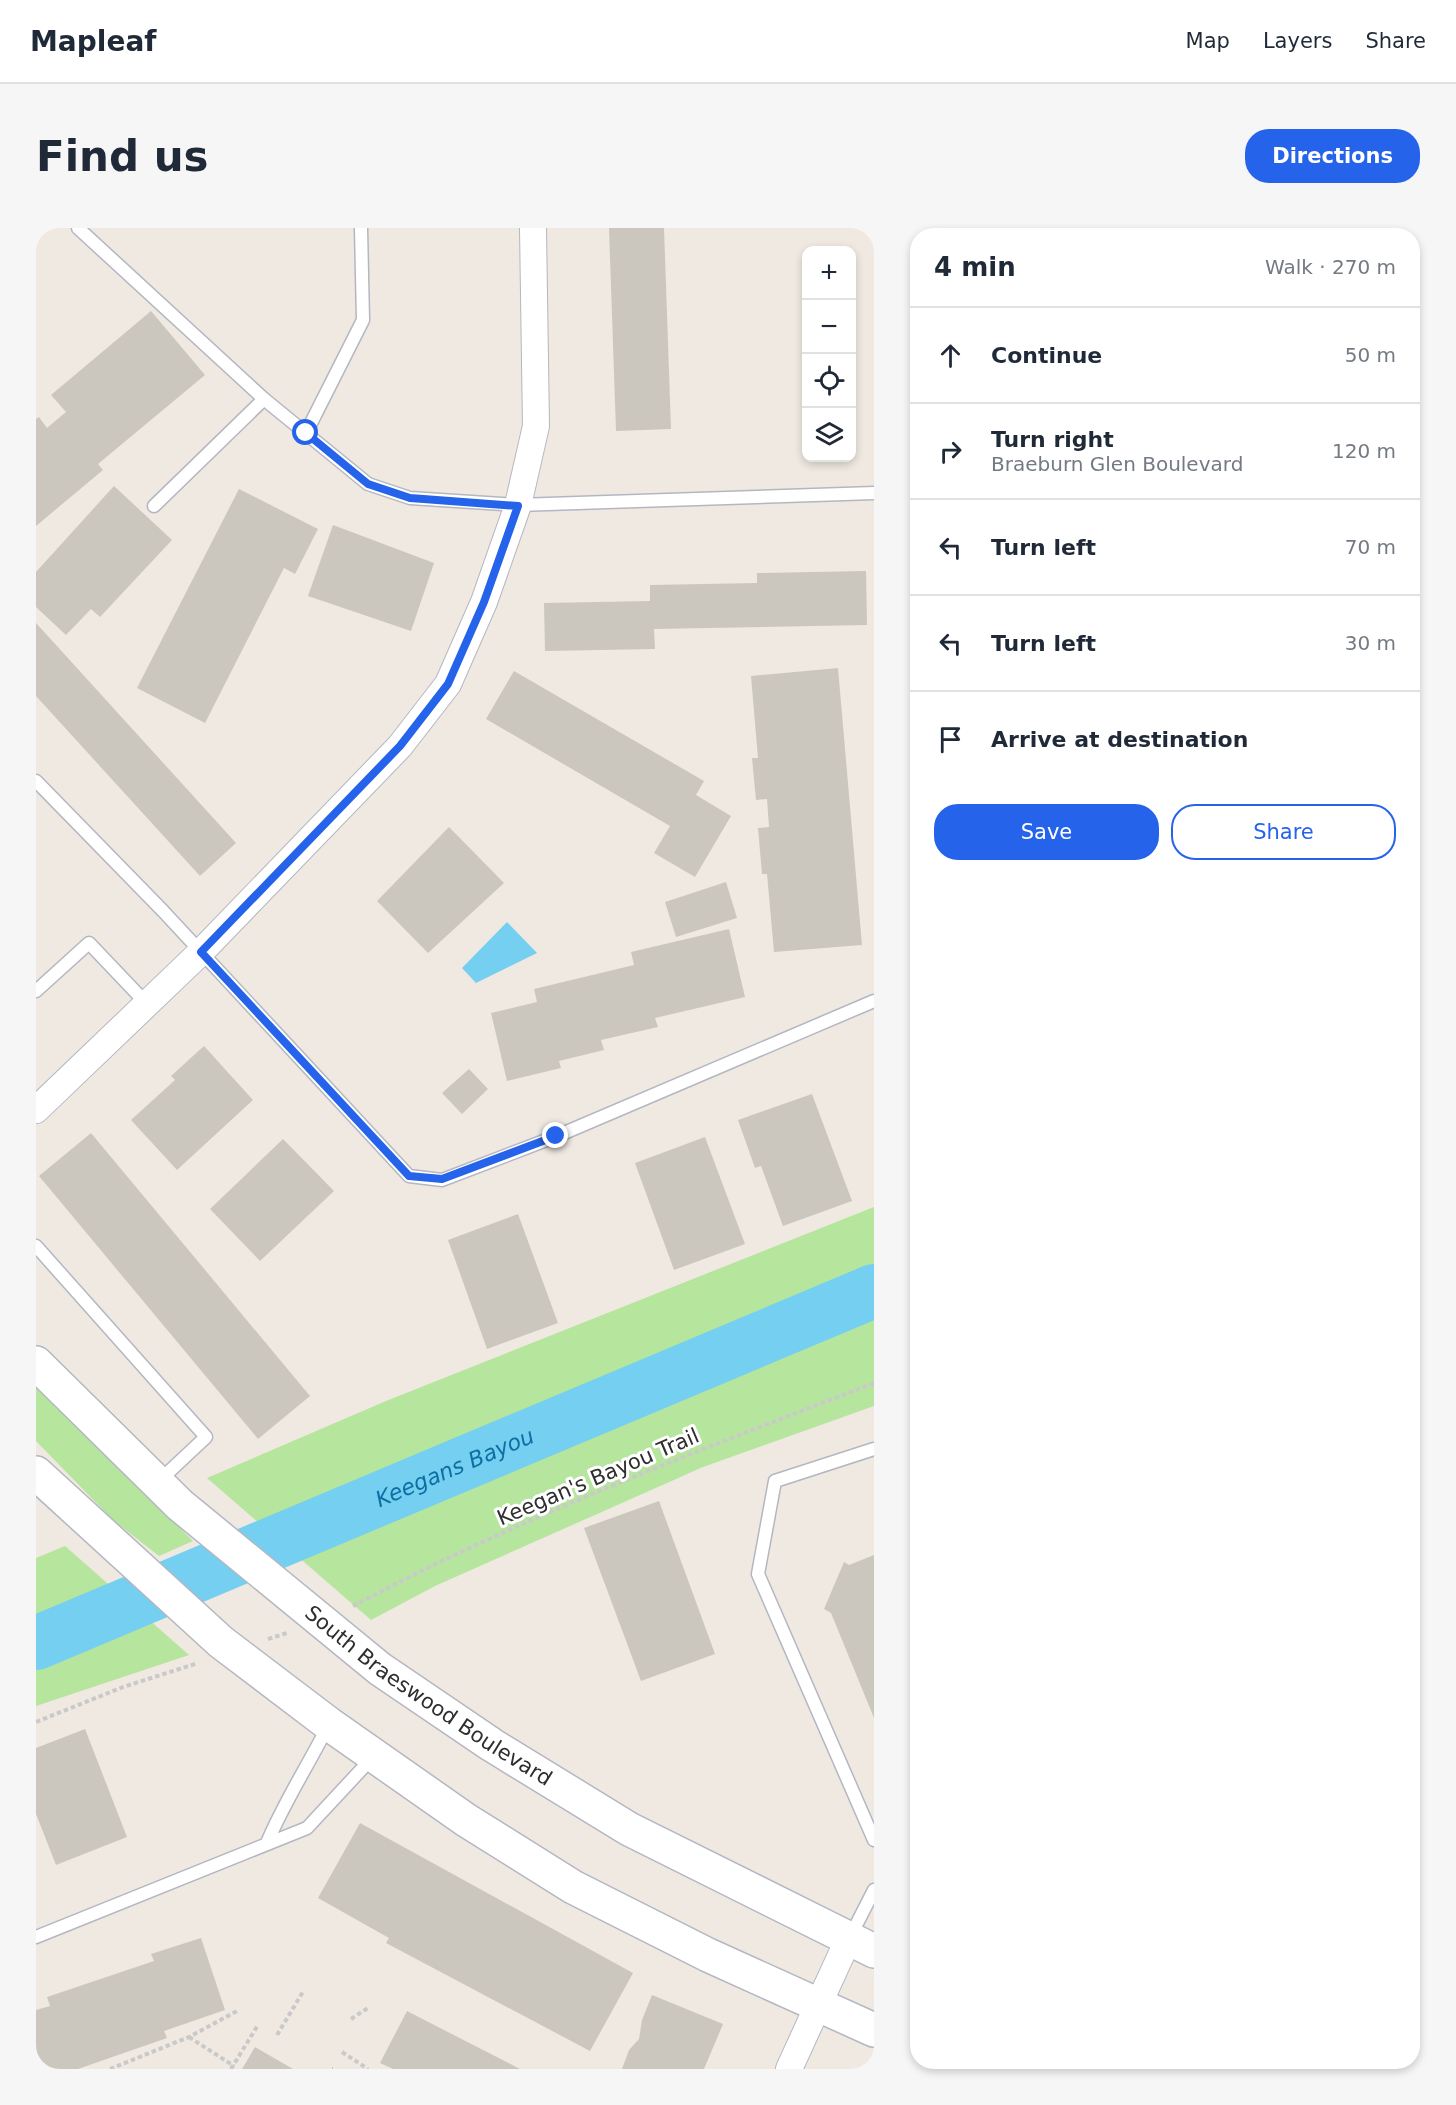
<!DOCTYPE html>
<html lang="en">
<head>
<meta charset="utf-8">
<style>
  body { margin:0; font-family:"DejaVu Sans",sans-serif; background:#f6f6f7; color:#1f2937 }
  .controls { position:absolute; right:18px; top:18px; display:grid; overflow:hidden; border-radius:12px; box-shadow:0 3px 9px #0003 }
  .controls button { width:54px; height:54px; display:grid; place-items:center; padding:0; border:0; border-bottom:2px solid #e0e1e3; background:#fff; color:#1f2937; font:30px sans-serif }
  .stop { position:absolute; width:18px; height:18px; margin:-14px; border:4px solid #2563eb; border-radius:50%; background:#fff }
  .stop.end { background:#2563eb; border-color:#fff; box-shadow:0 2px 6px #0008 }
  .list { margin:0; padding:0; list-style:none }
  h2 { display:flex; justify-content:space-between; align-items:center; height:78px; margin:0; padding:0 24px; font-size:26px }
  h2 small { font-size:20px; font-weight:400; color:#747a83 }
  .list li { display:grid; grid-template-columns:39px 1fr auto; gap:18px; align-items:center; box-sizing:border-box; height:96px; padding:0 24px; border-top:2px solid #e0e1e3 }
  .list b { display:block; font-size:22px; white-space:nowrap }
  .list p { margin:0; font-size:20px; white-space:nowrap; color:#747a83 }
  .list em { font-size:20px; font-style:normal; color:#747a83 }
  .actions { display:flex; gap:12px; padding:18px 24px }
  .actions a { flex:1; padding:14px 0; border:2px solid #2563eb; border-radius:24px; text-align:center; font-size:21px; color:#2563eb }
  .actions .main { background:#2563eb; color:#fff }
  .icon { flex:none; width:33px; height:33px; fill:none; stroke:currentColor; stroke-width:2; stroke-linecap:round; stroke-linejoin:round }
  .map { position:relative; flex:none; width:838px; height:1841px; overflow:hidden; border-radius:24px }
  header { display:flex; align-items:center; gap:36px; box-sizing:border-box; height:84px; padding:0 30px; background:#fff; border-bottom:2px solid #e0e1e3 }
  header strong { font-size:28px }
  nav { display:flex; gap:33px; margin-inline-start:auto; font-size:21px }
  .intro { display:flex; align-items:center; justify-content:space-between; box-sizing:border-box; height:144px; padding:0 36px }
  h1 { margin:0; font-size:42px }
  .button { padding:15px 27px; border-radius:24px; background:#2563eb; color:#fff; font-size:21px; font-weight:700 }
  main { display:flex; gap:36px; padding:0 36px }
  aside { flex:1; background:#fff; border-radius:24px; box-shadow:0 3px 9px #0003 }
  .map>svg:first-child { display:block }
  .green { fill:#b6e59e }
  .water { fill:#75cff0 }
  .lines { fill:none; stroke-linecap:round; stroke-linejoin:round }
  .river { stroke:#75cff0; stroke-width:54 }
  .building { fill:#cbc7bf }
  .lane-casing { stroke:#b4b7c1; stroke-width:15 }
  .street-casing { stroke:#b4b7c1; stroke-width:28 }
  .secondary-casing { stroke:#b4b7c1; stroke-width:36 }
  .path { stroke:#c9c9c9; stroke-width:4; stroke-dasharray:4.5 3; stroke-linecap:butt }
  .lane { stroke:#fff; stroke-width:12 }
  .street { stroke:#fff; stroke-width:26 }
  .secondary { stroke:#fff; stroke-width:33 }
  .route { stroke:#2563eb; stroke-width:8 }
  .labels { text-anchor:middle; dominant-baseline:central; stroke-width:6; stroke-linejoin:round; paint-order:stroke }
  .street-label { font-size:21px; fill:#2e2e2e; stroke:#fff }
  .water-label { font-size:22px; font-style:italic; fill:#0d6fa3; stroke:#fff }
</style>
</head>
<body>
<header>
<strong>Mapleaf</strong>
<nav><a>Map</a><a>Layers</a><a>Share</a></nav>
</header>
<div class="intro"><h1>Find us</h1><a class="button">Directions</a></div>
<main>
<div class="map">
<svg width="838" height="1841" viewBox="0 0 838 1841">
  <rect width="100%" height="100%" fill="#efe9e1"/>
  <g class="green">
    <path d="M838,979V1178L667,1239L399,1358L335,1392L171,1250L350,1173Z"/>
    <path d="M0,1157L157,1313L123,1328L77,1292L0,1213Z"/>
    <path d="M29,1318L153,1427L0,1478V1330Z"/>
  </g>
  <path class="water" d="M471,694L501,725L440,755L426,740Z"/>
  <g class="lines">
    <path class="river" id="s1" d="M0,1415L838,1063"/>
  </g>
  <g class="building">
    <path d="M573,0H628L635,201L580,203Z"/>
    <path d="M115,83L169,147L62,236L67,242L0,298V191L3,189L11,200L30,184L15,167Z"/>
    <path d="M78,258L136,312L64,389L55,381L30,407L0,379V344Z"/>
    <path d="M203,261L282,301L259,346L248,340L169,495L101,460Z"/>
    <path d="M297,297L398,335L375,403L272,368Z"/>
    <path d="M830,343L831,397L618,401L619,421L509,423L508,375L614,373V357L721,355V345Z"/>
    <path d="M0,395L200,615L164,648L0,468Z"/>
    <path d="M802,440L826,717L738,724L731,646H726L722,600L733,599L731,571L720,572L716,530H722L715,448Z"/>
    <path d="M478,443L668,553L660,567L695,588L659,649L618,625L634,598L450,491Z"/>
    <path d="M413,599L468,655L392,725L341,673Z"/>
    <path d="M690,654L701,690L640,709L629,674Z"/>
    <path d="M693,701L709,769L619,790L622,799L565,812L568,822L523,833L525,840L471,853L455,785L501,774L498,761L598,737L595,724Z"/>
    <path d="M168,818L217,872L141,942L95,892L139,852L135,848Z"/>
    <path d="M433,841L452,861L426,886L406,865Z"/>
    <path d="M776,866L816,973L747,998L725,938L719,940L702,892Z"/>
    <path d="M55,905L274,1168L222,1211L3,948Z"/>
    <path d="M669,909L709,1016L638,1042L599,935Z"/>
    <path d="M247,911L298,963L224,1033L174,981Z"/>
    <path d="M482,986L522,1095L451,1121L412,1012Z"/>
    <path d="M623,1273L679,1426L605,1453L548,1300Z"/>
    <path d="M838,1327V1490L795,1385L788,1381L808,1334L813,1337Z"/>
    <path d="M49,1501L91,1609L20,1637L0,1586V1520Z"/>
    <path d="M324,1595L597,1745L554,1823L350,1715L353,1710L282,1670Z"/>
    <path d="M165,1710L189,1782L128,1803L131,1810L42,1841H0V1782L14,1778L11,1769L118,1733L115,1726Z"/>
    <path d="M616,1767L687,1796L668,1841H586L593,1822L603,1811L606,1792Z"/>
    <path d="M371,1783L484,1841H357L344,1835Z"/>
    <path d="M219,1819L257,1841H206Z"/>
  </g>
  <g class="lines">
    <g class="lane-casing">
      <g id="lane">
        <path d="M42,0L228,171L332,256L374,270L482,277L838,265"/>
        <path d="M270,205L327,92L325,0"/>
        <path d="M118,278L228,171"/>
        <path d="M0,553L127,683L373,948L406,952L521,908L838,773"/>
        <path d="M0,763L53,715L111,776"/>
        <path d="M0,1018L170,1209L122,1254"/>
        <path d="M838,1221L739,1253L722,1346L838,1612"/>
        <path d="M231,1615C248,1574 273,1536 293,1496"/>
        <path d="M0,1709L271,1600L337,1529"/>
        <path d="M814,1709L838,1662"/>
      </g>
    </g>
    <g class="street-casing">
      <g id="street">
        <path d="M0,882L165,724L364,518L412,456L448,374L482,277L500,198L497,0"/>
        <path d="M753,1841L812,1712"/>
      </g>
    </g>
    <g class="secondary-casing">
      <g id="secondary">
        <path id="s2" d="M0,1135L144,1277L344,1441L456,1517L593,1601L838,1723"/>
        <path d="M0,1245L185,1414L293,1496L430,1592L537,1659L672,1727L838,1802"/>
      </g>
    </g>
    <g class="path">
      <path d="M317,1378C484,1289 662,1223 838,1155"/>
      <path d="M232,1411L251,1405"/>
      <path d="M0,1494L87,1459L162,1435"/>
      <path d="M315,1791L332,1780"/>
      <path d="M241,1807L268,1762"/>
      <path d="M153,1809L198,1838"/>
      <path d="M306,1824L332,1841"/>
      <path d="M74,1841L153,1809L201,1783"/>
      <path d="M195,1841L222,1797"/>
      <path d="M296,1841H297"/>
    </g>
    <use href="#lane" class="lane"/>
    <use href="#street" class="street"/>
    <use href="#secondary" class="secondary"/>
  </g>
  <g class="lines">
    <path class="route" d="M270,205L332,256L374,270L482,278L448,374L412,456L364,518L165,724L373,948L406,951L520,908"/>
  </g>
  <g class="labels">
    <g class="street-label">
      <text transform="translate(562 1249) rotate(-23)">Keegan's Bayou Trail</text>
      <text stroke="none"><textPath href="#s2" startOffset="516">South Braeswood Boulevard</textPath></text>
    </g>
    <g class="water-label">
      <text stroke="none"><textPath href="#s1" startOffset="454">Keegans Bayou</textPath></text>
    </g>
  </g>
</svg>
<div class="controls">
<button>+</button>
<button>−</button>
<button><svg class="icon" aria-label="locate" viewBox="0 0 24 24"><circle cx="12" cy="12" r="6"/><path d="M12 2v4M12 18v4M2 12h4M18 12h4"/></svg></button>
<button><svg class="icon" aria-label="layers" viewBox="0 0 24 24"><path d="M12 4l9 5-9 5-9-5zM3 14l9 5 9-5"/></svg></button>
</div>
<div class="stop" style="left:270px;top:205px"></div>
<div class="stop end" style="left:520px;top:908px"></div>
</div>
<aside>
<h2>4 min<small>Walk · 270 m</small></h2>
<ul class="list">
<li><svg class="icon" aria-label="ahead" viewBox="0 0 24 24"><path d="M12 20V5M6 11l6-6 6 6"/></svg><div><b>Continue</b></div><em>50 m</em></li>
<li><svg class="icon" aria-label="right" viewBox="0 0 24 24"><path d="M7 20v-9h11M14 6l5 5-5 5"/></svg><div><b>Turn right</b><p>Braeburn Glen Boulevard</p></div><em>120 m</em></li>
<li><svg class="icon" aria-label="left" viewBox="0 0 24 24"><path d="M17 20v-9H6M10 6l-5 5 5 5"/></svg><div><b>Turn left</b></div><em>70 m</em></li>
<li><svg class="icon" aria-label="left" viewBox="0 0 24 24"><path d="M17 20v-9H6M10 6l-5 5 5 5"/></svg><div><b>Turn left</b></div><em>30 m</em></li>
<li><svg class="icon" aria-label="arrive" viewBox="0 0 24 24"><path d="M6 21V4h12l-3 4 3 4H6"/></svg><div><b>Arrive at destination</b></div></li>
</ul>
<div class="actions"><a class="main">Save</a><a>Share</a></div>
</aside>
</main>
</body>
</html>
